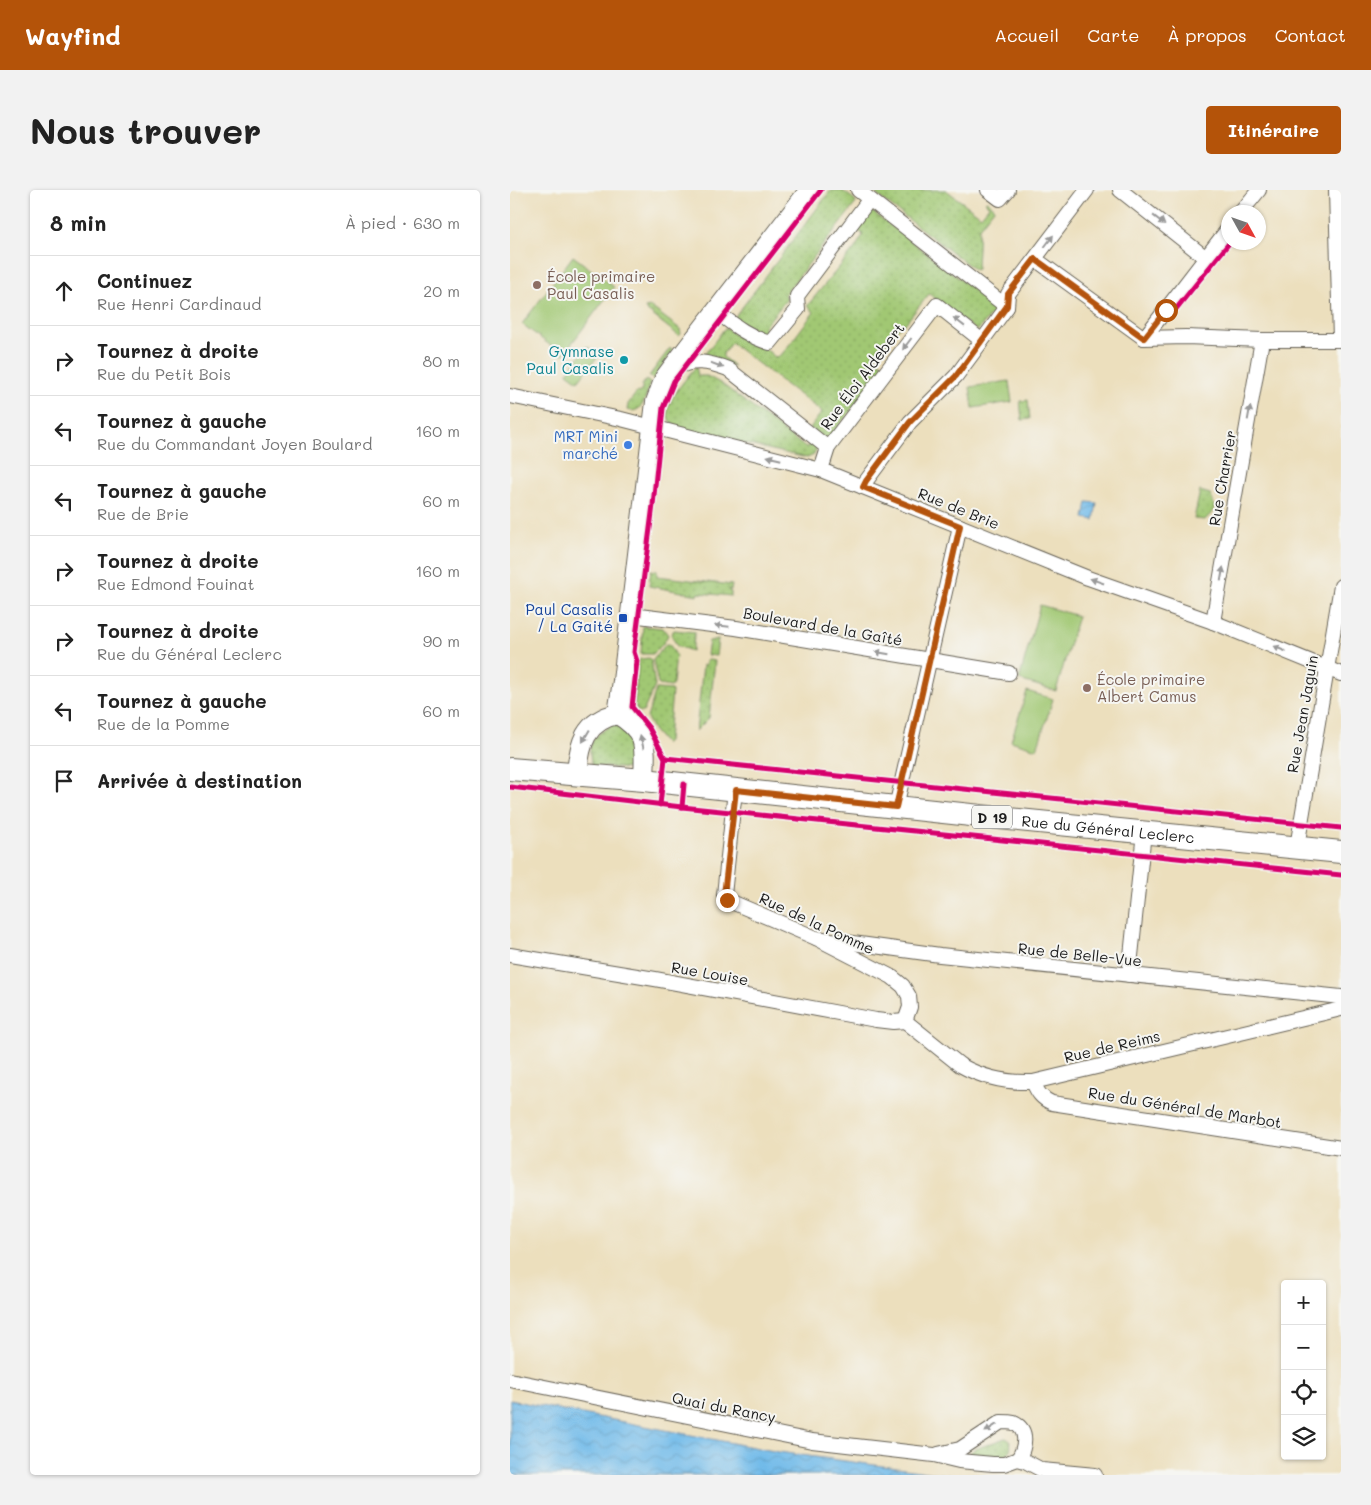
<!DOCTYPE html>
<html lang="fr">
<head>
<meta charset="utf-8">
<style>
  body { margin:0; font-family:Mali,sans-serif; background:#f2f2f2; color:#222 }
  .controls { position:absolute; right:15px; bottom:15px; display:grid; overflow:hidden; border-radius:5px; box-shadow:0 1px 4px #0004 }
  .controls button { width:45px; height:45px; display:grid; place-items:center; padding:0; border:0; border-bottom:1px solid #e0e0e0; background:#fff; color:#222; font:25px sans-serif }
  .compass { position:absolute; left:711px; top:15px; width:45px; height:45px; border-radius:50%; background:#fff; box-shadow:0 1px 4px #0004; rotate:130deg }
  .stop { position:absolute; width:15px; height:15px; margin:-11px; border:4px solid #b45309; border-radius:50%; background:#fff }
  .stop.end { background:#b45309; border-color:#fff; box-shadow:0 1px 5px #0008 }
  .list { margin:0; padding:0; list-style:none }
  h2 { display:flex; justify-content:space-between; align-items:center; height:65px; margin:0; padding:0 20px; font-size:21px }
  h2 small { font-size:16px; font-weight:400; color:#767676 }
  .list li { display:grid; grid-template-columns:32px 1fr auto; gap:15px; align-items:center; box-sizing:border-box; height:70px; padding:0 20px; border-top:1px solid #e0e0e0 }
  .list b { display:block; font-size:19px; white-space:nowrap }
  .list p { margin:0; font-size:16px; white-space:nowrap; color:#767676 }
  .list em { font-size:16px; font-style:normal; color:#767676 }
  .icon { flex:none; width:28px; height:28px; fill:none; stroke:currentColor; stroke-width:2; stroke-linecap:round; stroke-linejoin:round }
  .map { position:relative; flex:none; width:831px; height:1285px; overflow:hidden; border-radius:5px }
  header { display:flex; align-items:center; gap:30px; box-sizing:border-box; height:70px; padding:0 25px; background:#b45309; color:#fff }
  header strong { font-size:24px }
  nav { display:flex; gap:28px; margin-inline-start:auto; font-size:18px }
  .intro { display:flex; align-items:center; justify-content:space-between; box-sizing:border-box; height:120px; padding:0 30px }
  h1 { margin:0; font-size:35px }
  .button { padding:12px 22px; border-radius:5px; background:#b45309; color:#fff; font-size:18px; font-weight:700 }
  main { display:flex; gap:30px; padding:0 30px }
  aside { flex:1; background:#fff; border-radius:5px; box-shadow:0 1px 4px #0004 }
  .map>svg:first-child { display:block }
  .green { fill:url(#green-dots); stroke:#5e7248 }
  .pitch { fill:#a1c873; stroke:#5e7248 }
  .water { fill:url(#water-waves); stroke:#466b82 }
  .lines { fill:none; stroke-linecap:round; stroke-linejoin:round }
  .street-casing { stroke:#656054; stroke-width:16 }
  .secondary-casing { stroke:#656054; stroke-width:22 }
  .primary-casing { stroke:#656054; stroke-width:24 }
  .street { stroke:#fff; stroke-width:14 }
  .secondary { stroke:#fff; stroke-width:20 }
  .primary { stroke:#fff; stroke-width:22 }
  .cycleway-casing { stroke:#f6f6f2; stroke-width:8 }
  .cycleway { stroke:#d6006c; stroke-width:5 }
  .oneway { fill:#999 }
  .route { stroke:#b45309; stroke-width:6 }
  .education-dot { fill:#8d6e63; stroke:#f6f6f2; stroke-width:2 }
  .culture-dot { fill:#0f9aa8; stroke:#f6f6f2; stroke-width:2 }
  .shop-dot { fill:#3f7fe0; stroke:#f6f6f2; stroke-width:2 }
  .transit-dot { fill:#1a4fb4; stroke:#f6f6f2; stroke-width:2 }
  .labels { text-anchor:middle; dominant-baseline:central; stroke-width:4; stroke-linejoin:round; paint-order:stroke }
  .shield { fill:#f6f6f2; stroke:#5d5d5c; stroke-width:1 }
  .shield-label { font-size:14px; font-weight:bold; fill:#1c1c1c }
  .education-label { font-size:15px; fill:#785e54; stroke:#f6f6f2; text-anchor:start }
  .culture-label { font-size:15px; fill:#0d838f; stroke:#f6f6f2; text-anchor:end }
  .street-label { font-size:15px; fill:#1c1c1c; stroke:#f6f6f2 }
  .shop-label { font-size:15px; fill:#366cbe; stroke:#f6f6f2; text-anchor:end }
  .transit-label { font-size:15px; fill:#164399; stroke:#f6f6f2; text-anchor:end }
</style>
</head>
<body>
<header>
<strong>Wayfind</strong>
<nav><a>Accueil</a><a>Carte</a><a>À propos</a><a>Contact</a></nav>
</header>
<div class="intro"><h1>Nous trouver</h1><a class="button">Itinéraire</a></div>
<main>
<aside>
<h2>8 min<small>À pied · 630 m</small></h2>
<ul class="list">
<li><svg class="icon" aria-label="ahead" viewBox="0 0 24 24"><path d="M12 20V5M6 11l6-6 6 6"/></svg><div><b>Continuez</b><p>Rue Henri Cardinaud</p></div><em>20 m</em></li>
<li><svg class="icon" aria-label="right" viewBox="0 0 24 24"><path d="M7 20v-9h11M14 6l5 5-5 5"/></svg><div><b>Tournez à droite</b><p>Rue du Petit Bois</p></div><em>80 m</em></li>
<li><svg class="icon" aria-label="left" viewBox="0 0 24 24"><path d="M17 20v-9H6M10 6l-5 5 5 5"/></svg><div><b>Tournez à gauche</b><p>Rue du Commandant Joyen Boulard</p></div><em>160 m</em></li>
<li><svg class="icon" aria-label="left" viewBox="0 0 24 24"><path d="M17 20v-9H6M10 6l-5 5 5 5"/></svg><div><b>Tournez à gauche</b><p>Rue de Brie</p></div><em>60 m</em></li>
<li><svg class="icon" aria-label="right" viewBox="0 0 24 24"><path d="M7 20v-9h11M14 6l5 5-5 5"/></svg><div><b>Tournez à droite</b><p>Rue Edmond Fouinat</p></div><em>160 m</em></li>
<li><svg class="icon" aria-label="right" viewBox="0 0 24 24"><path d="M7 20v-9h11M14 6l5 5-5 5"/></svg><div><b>Tournez à droite</b><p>Rue du Général Leclerc</p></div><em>90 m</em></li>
<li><svg class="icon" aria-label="left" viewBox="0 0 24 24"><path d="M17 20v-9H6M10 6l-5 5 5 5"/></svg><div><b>Tournez à gauche</b><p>Rue de la Pomme</p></div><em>60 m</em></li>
<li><svg class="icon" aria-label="arrive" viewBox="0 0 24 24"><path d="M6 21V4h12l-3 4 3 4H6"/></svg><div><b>Arrivée à destination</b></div></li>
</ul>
</aside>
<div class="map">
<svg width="831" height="1285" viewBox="0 0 831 1285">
  <defs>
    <pattern id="green-dots" width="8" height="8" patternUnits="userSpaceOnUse" patternTransform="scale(1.25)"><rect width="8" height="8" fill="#a1c873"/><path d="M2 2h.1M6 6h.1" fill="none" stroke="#8aab63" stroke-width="1.8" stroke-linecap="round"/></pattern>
    <pattern id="water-waves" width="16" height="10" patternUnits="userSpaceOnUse" patternTransform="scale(1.25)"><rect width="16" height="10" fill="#70bae9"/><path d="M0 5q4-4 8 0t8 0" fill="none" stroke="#609fc7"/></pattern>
  </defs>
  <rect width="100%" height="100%" fill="#f6f6f2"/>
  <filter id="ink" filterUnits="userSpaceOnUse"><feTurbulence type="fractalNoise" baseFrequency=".02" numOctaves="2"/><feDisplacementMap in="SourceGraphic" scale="10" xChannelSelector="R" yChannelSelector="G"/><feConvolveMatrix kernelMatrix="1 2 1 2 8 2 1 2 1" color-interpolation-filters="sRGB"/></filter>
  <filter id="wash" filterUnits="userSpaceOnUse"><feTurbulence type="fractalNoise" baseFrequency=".0096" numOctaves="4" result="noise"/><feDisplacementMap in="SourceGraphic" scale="20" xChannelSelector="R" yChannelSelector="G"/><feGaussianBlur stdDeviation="1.12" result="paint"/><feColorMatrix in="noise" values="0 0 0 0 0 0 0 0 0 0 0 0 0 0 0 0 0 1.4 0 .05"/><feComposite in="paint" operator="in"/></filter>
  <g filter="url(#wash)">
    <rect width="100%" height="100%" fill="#ecdfbd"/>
    <g class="green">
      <path d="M321,0H332L345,10L346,13L275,104L277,109L253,138L258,143L254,145L224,128Z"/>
      <path d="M364,0H436L471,26L479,16L475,12L477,11L484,17V19L469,38L467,79L465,80L368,6Z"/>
      <path d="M357,22H363L484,115L485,120L467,141L419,104L395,134L391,135L364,168L376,177L318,249H315L300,238L312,222L221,153L213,164V167L224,176L193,167L214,139H218C232,153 253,153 266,168L273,163L304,122L297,116L345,58L353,45L345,37Z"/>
      <path d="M141,117L170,139L171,144L169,146L136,120L135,118Z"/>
      <path d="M160,158L163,161L143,189L139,186Z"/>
      <path d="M186,176L188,186H197L212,194L296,258L302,251L307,257L304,265L297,268L167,238C164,235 160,233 159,229C151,215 178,187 186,176Z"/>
      <path d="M136,190L140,193C136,205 134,225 117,220L118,214L127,202L129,203L133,198L131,196Z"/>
      <path d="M518,210L520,229L512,230L510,211Z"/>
      <path d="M690,301L700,304C706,318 706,319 695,330L684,329Z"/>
      <path d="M141,380L147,381V386L222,395L221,400L219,399V401L221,402V406L189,403L188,405L139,396Z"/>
      <path d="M133,436L153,438L158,445L153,454L143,464H131Z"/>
      <path d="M164,440L185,442L182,461L167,456L161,444Z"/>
      <path d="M208,449L206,466L197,465L199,451Z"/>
      <path d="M156,454H159L166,465L163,494L161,497L149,495L148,494L143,470Z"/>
      <path d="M139,468L141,470L145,496L133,522L128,521L124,515L129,472L130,469Z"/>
      <path d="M199,470L205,471L199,528L186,541L193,475H196V471Z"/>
      <path d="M146,499L161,500L162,501L158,551L155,554L144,541L137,528Z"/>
      <path d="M103,534L124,541L125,572L122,579L82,576C76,550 84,547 103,534Z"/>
      <path d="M495,1248L500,1250C506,1273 474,1269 461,1267L460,1263L463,1260Z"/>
    </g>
    <g class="pitch">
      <path d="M63,66L104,97L53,165L12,134Z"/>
      <path d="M77,156L89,165L68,191L57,183Z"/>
      <path d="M499,191L502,212L463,218L460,197Z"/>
      <path d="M530,415L568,426L546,501L509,490Z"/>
      <path d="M517,501L543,509L527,559L501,551Z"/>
    </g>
    <g class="water">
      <path d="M577,312L587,313L584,330L574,328Z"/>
      <path d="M0,1210L269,1262L439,1285H0Z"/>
    </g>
  </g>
  <g filter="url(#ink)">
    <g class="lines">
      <g class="street-casing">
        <g id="street">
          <path d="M348,0L497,117"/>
          <path d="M478,0L490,9L498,0"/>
          <path d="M610,0L696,68"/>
          <path d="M826,0L830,150"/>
          <path d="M731,22L749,0"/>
          <path d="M525,69L634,148L676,147L752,150H831"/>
          <path d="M207,122C224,135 239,147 260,153L288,119L287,106L359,10"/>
          <path d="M634,148L718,39"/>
          <path d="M164,179C182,168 199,172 218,179L318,258"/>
          <path d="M0,206L111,229L311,280L578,388L703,432L831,484"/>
          <path d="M311,280L318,258L427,115L471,150"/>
          <path d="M353,297L356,291L400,232L446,186L497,117L498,104L577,0"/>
          <path d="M121,425L226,438L499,483"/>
          <path d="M703,432L752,150"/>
          <path d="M225,600L214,705L217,710L306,748L382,787L393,796L399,806L400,817L395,831"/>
          <path d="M386,617L450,336"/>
          <path d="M787,657L831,396"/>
          <path d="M306,748L430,765L831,807"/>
          <path d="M0,765L145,789L366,830L383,832L395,831"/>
          <path d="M619,785L634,642"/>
          <path d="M395,831L450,875C473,888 497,893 523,892L831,819"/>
          <path d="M523,892C528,903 531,908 542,913L831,958"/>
          <path d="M0,1190L302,1251L424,1265L449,1271L483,1274H494L508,1269L515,1271L532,1280L585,1285"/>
          <path d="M428,1264L450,1259L491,1232C495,1232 500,1232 504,1233C519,1240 515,1258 508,1269"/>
        </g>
      </g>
      <g class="secondary-casing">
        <g id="secondary">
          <path d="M108,524L113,491L146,212L155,188L161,180L300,0"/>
          <path d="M67,584C69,555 75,530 108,524C139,543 135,557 134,590"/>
        </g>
      </g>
      <g class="primary-casing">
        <g id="primary">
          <path id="s1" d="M0,579L134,590L489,628L831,662"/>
        </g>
      </g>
      <use href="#street" class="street"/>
      <use href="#secondary" class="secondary"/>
      <use href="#primary" class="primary"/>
      <g class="cycleway-casing">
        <g id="cycleway">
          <path d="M666,119L720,52"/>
          <path d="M155,568L831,638"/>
          <path d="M0,597L172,617L174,594"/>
          <path d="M150,615L155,568L139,538L122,517L127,471L124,462L143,315L153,218L164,191L311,0"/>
          <path d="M172,617L831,685"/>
        </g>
      </g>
      <use href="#cycleway" class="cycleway"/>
    </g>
    <defs><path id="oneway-solid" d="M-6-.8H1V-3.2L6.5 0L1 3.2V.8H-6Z" transform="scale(1.25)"/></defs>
    <g class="oneway">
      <use href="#oneway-solid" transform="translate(649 30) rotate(38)"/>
      <use href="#oneway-solid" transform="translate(539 51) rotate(-53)"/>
      <use href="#oneway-solid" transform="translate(449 132) rotate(-142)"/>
      <use href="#oneway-solid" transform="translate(397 154) rotate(127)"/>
      <use href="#oneway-solid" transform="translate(207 175) rotate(21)"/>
      <use href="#oneway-solid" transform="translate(739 223) rotate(-80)"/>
      <use href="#oneway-solid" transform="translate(264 268) rotate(-166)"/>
      <use href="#oneway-solid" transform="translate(712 384) rotate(-80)"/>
      <use href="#oneway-solid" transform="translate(587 391) rotate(-161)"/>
      <use href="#oneway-solid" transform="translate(212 436) rotate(-174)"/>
      <use href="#oneway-solid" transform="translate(770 459) rotate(-158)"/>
      <use href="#oneway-solid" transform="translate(372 463) rotate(-170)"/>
      <use href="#oneway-solid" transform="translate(76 546) rotate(120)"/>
      <use href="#oneway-solid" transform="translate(132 552) rotate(-103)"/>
      <use href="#oneway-solid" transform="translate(481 1238) rotate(147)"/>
    </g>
  </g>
  <g class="lines" filter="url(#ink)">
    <path class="route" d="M217,710L214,705L226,600L386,617L450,336L353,297L356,291L400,232L446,186L497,116L498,104L525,69L634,148L656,120"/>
  </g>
  <g class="education-dot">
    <circle cx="27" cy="95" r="5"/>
    <circle cx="577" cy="498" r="5"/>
  </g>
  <circle class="culture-dot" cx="114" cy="170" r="5"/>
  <circle class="shop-dot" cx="118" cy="255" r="5"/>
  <rect class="transit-dot" x="108" y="423" width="10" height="10" rx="2.5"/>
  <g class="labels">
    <rect class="shield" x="462" y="615.5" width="40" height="23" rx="4"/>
    <g class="shield-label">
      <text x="482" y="627">D 19</text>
    </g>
    <g class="education-label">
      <text x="37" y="86">École primaire<tspan x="37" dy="17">Paul Casalis</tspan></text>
      <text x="587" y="489">École primaire<tspan x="587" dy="17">Albert Camus</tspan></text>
    </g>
    <g class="culture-label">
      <text x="104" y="161">Gymnase<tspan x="104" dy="17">Paul Casalis</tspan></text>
    </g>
    <g class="street-label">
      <text transform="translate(352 186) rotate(-53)">Rue Éloi Aldebert</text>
      <text transform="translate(712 288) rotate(-80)">Rue Charrier</text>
      <text transform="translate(449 318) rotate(22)">Rue de Brie</text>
      <text transform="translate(313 436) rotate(10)">Boulevard de la Gaîté</text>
      <text transform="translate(792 524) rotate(-80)">Rue Jean Jaguin</text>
      <text stroke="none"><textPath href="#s1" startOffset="601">Rue du Général Leclerc</textPath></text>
      <text transform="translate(307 733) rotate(25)">Rue de la Pomme</text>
      <text transform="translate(570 764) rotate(6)">Rue de Belle-Vue</text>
      <text transform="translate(200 783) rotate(10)">Rue Louise</text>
      <text transform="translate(602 856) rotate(-13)">Rue de Reims</text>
      <text transform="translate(675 917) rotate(9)">Rue du Général de Marbot</text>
      <text transform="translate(214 1217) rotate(11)">Quai du Rancy</text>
    </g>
    <g class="shop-label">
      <text x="108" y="246">MRT Mini<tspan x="108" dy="17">marché</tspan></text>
    </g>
    <g class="transit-label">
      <text x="103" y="419">Paul Casalis<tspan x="103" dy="17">/ La Gaité</tspan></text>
    </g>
  </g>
</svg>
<div class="controls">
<button>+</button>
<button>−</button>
<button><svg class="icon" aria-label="locate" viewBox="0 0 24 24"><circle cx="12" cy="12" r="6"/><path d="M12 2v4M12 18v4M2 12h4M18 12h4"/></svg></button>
<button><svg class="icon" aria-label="layers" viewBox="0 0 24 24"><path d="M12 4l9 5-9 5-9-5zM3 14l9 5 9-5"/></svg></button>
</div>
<svg class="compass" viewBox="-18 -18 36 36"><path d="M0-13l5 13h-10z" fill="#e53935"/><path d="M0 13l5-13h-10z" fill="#767676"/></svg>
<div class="stop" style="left:656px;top:120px"></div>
<div class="stop end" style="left:217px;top:710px"></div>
</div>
</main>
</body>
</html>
